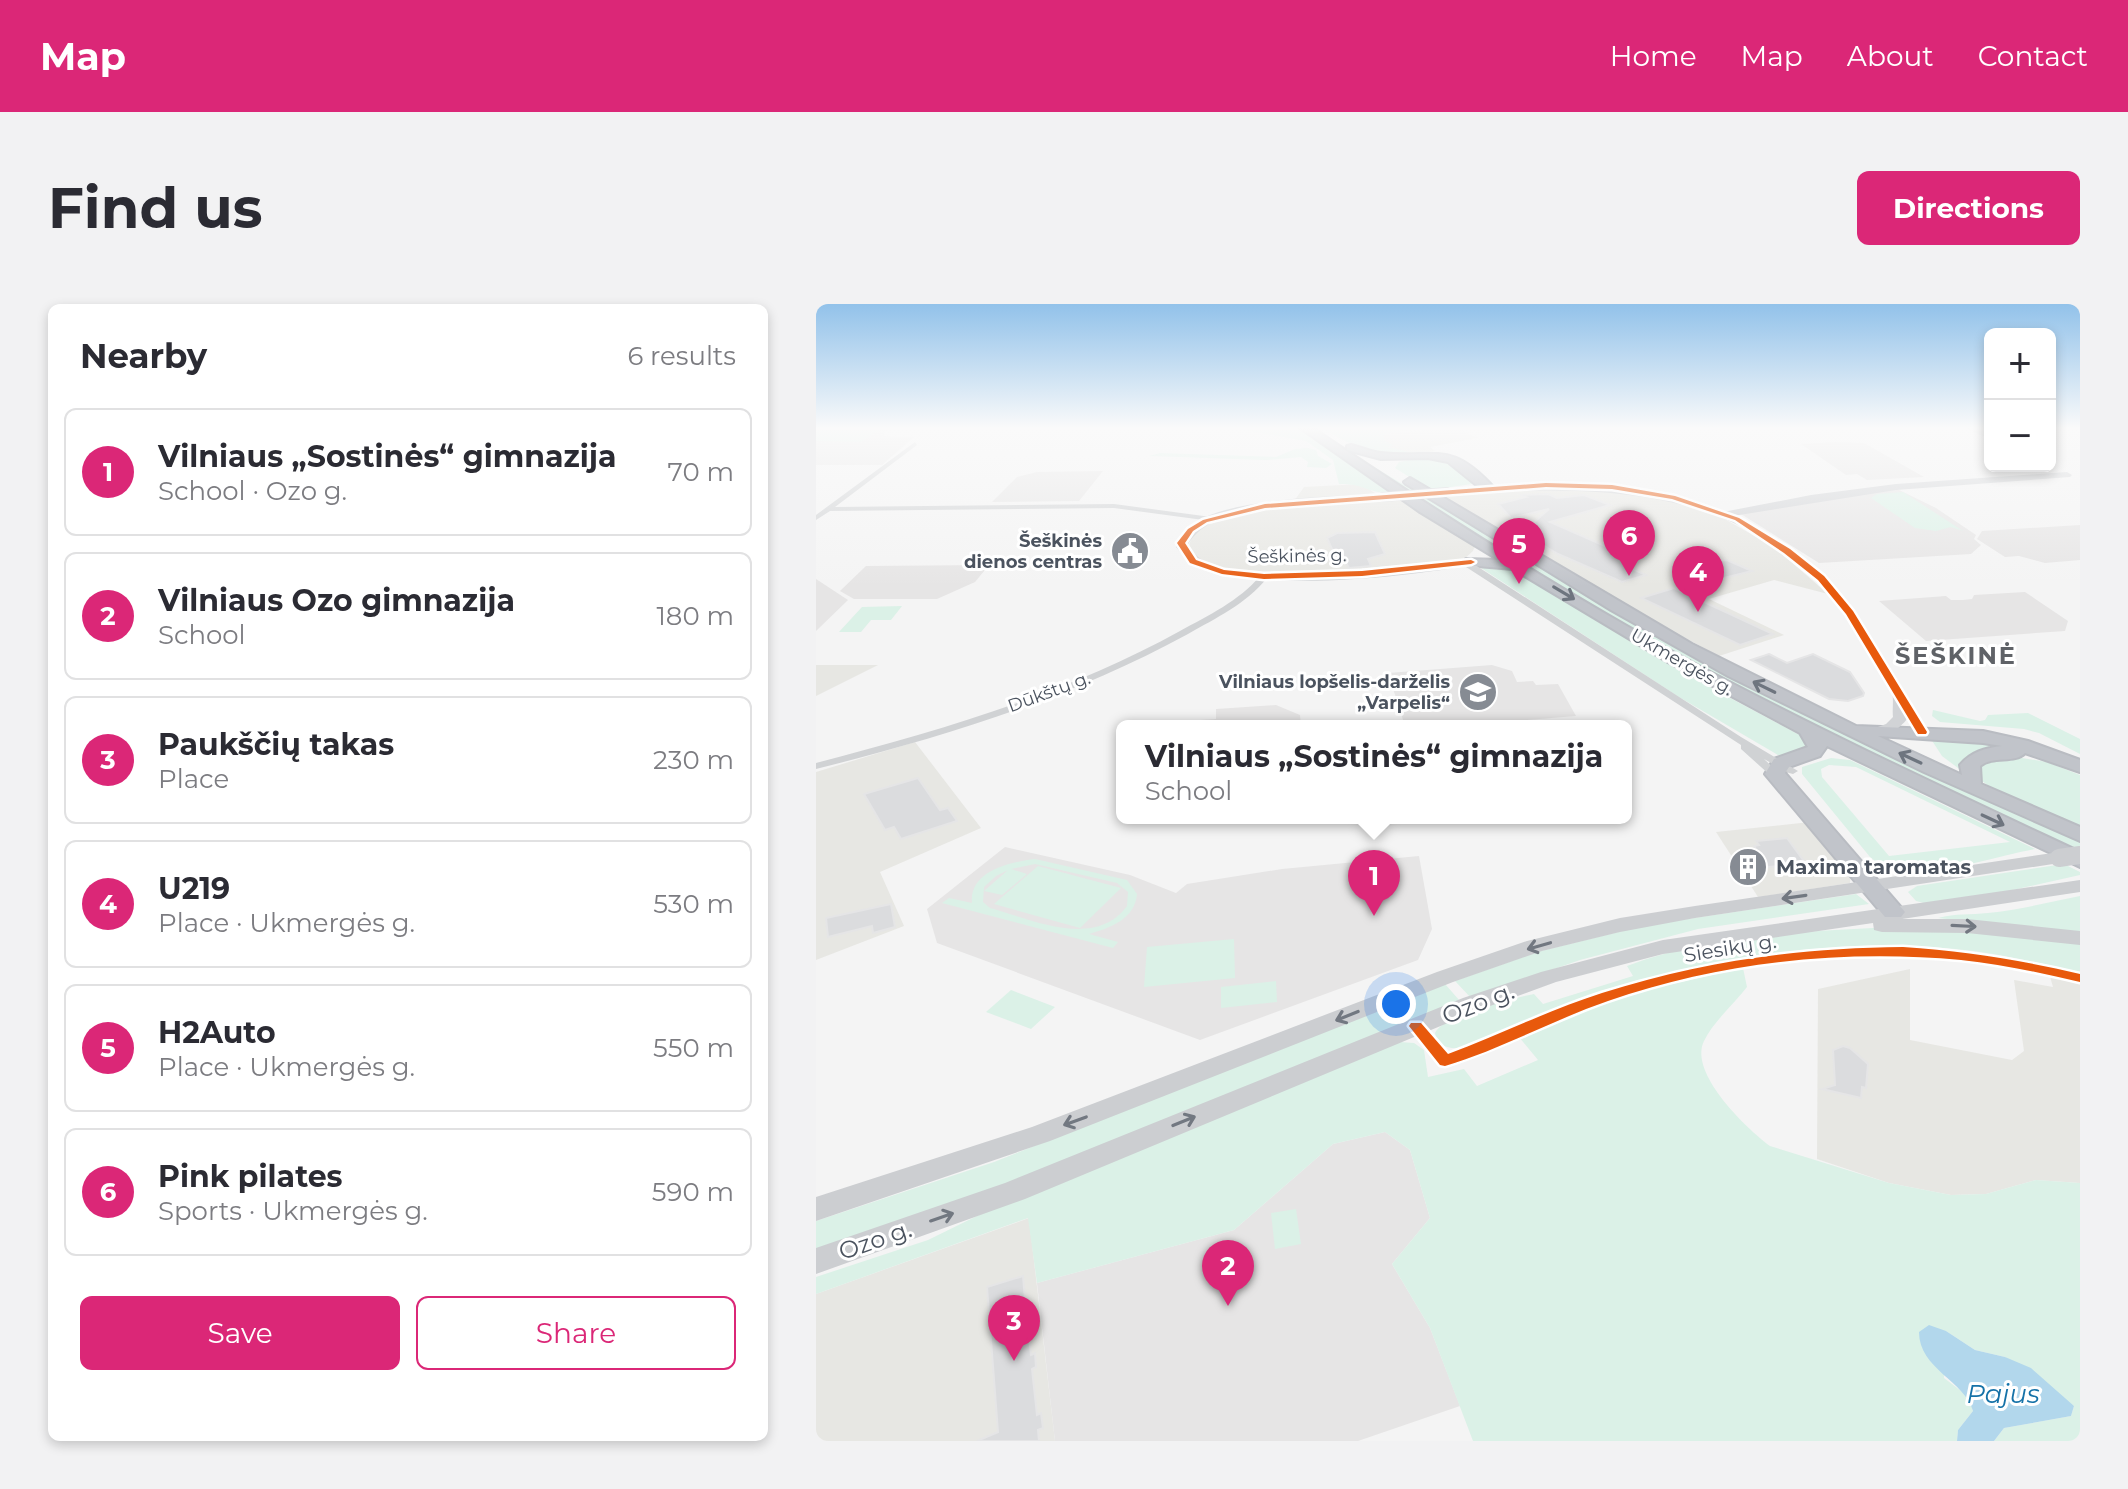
<!DOCTYPE html>
<html lang="en">
<head>
<meta charset="utf-8">
<style>
  body { margin:0; font-family:Montserrat,sans-serif; background:#f2f2f3; color:#2b2b33 }
  .controls { position:absolute; right:24px; top:24px; display:grid; overflow:hidden; border-radius:12px; box-shadow:0 4px 12px #0003 }
  .controls button { width:72px; height:72px; display:grid; place-items:center; padding:0; border:0; border-bottom:2px solid #e1e1e2; background:#fff; color:#2b2b33; font:40px sans-serif }
  .you { position:absolute; left:580px; top:700px; width:28px; height:28px; margin:-20px; border:6px solid #fff; border-radius:50%; background:#1a73e8; box-shadow:0 0 0 12px #1a73e833 }
  .badge { display:grid; place-items:center; width:52px; height:52px; border-radius:50%; background:#db2777; color:#fff; font-size:26px; font-weight:700 }
  .pin { position:absolute; translate:-50% -66px; filter:drop-shadow(0 2px 4px #0008) }
  .pin::after { content:''; position:absolute; top:42px; width:28px; height:24px; background:inherit; clip-path:polygon(0 0,100% 0,50% 100%) }
  .popup { position:absolute; left:300px; top:416px; width:516px; height:104px; box-sizing:border-box; display:grid; place-content:center; border-radius:12px; background:#fff; filter:drop-shadow(0 2px 6px #0005); font-size:26px; white-space:nowrap; color:#7c7c81 }
  .popup b { font-size:30px; color:#2b2b33 }
  .popup::after { content:''; position:absolute; left:50%; top:100%; margin-left:-16px; border:16px solid transparent; border-top-color:#fff }
  .list { margin:0; padding:0; list-style:none }
  h2 { display:flex; justify-content:space-between; align-items:center; height:104px; margin:0; padding:0 32px; font-size:34px }
  h2 small { font-size:26px; font-weight:400; color:#7c7c81 }
  .list li { display:grid; grid-template-columns:52px 1fr auto; gap:24px; align-items:center; box-sizing:border-box; height:128px; margin:0 16px 16px; padding:0 16px; border:2px solid #e1e1e2; border-radius:12px }
  .list b { display:block; font-size:30px; white-space:nowrap }
  .list p { margin:0; font-size:26px; white-space:nowrap; color:#7c7c81 }
  .list em { font-size:26px; font-style:normal; color:#7c7c81 }
  .actions { display:flex; gap:16px; padding:24px 32px }
  .actions a { flex:1; padding:18px 0; border:2px solid #db2777; border-radius:12px; text-align:center; font-size:28px; color:#db2777 }
  .actions .main { background:#db2777; color:#fff }
  .map { position:relative; flex:none; width:1264px; height:1137px; overflow:hidden; border-radius:12px }
  header { display:flex; align-items:center; gap:48px; box-sizing:border-box; height:112px; padding:0 40px; background:#db2777; color:#fff }
  header strong { font-size:38px }
  nav { display:flex; gap:44px; margin-inline-start:auto; font-size:28px }
  .intro { display:flex; align-items:center; justify-content:space-between; box-sizing:border-box; height:192px; padding:0 48px }
  h1 { margin:0; font-size:56px }
  .button { padding:20px 36px; border-radius:12px; background:#db2777; color:#fff; font-size:28px; font-weight:700 }
  main { display:flex; gap:48px; padding:0 48px }
  aside { flex:1; background:#fff; border-radius:12px; box-shadow:0 4px 12px #0003 }
  .map>svg:first-child { display:block }
  .commercial { fill:#e7e7e3 }
  .education { fill:#e6e5e5 }
  .green { fill:#dbf1e7; fill-rule:evenodd }
  .water { fill:#b2d7ec }
  .building { fill:#dbdcde; stroke:#e5e5e6; stroke-width:2 }
  .lines { fill:none; stroke-linecap:round; stroke-linejoin:round }
  .highway-casing { stroke:#b9bcc2; stroke-width:4 }
  .street { fill:#d0d2d4; fill-rule:evenodd }
  .secondary { fill:#d1d3d6; fill-rule:evenodd }
  .primary { fill:#ccced1; fill-rule:evenodd }
  .highway { fill:#c1c4ca; fill-rule:evenodd }
  .secondary-bridge { stroke:#d1d3d6; stroke-width:10 }
  .primary-bridge { stroke:#ccced1; stroke-width:18 }
  .cycleway-casing { stroke:#fff; stroke-width:5 }
  .cycleway { fill:#e8590c; fill-rule:evenodd }
  .oneway { stroke:#6e757f }
  .oneway2 { stroke:#727881 }
  .labels { text-anchor:middle; dominant-baseline:central; stroke-width:6; stroke-linejoin:round; paint-order:stroke }
  .far-poi-label { font-size:18px; font-weight:bold; fill:#4b535f; stroke:#fff; text-anchor:end }
  .far-street-label { font-size:18px; fill:#4b535f; stroke:#fff }
  .poi-label { font-size:20px; font-weight:bold; fill:#4b535f; stroke:#fff; text-anchor:start }
  .street-label { font-size:20px; fill:#4b535f; stroke:#fff }
  .far-district-label { font-size:24px; font-weight:bold; letter-spacing:2px; fill:#5f6267; stroke:#fff }
  .near-street-label { font-size:24px; fill:#4b535f; stroke:#fff }
  .near-water-label { font-size:26px; font-style:italic; fill:#1572a8; stroke:#fff }
</style>
</head>
<body>
<header>
<strong>Map</strong>
<nav><a>Home</a><a>Map</a><a>About</a><a>Contact</a></nav>
</header>
<div class="intro"><h1>Find us</h1><a class="button">Directions</a></div>
<main>
<aside>
<h2>Nearby<small>6 results</small></h2>
<ul class="list">
<li><span class="badge">1</span><div><b>Vilniaus „Sostinės“ gimnazija</b><p>School · Ozo g.</p></div><em>70 m</em></li>
<li><span class="badge">2</span><div><b>Vilniaus Ozo gimnazija</b><p>School</p></div><em>180 m</em></li>
<li><span class="badge">3</span><div><b>Paukščių takas</b><p>Place</p></div><em>230 m</em></li>
<li><span class="badge">4</span><div><b>U219</b><p>Place · Ukmergės g.</p></div><em>530 m</em></li>
<li><span class="badge">5</span><div><b>H2Auto</b><p>Place · Ukmergės g.</p></div><em>550 m</em></li>
<li><span class="badge">6</span><div><b>Pink pilates</b><p>Sports · Ukmergės g.</p></div><em>590 m</em></li>
</ul>
<div class="actions"><a class="main">Save</a><a>Share</a></div>
</aside>
<div class="map">
<svg width="1264" height="1137" viewBox="0 0 1264 1137">
  <rect width="100%" height="100%" fill="#f4f4f4"/>
  <g class="commercial">
    <path d="M641,123L661,134L614,143L619,147L601,150L581,147L571,142L568,136V130Z"/>
    <path d="M545,180L562,191L478,197L488,183Z"/>
    <path d="M722,184L820,188L898,209L958,243L1012,290L958,276L893,295L968,331L903,352L798,296L623,193Z"/>
    <path d="M586,195L659,242L657,247L647,256L465,271L422,269L396,262L375,249L373,243L376,230L391,221L432,207Z"/>
    <path d="M0,361H62L0,392Z"/>
    <path d="M99,438L165,524L64,568L88,622L0,656V468Z"/>
    <path d="M994,518L1035,568L1034,579L942,593L900,528Z"/>
    <path d="M1094,665V736L1196,756L1208,747L1198,676L1237,683L1233,669L1264,677V879L1220,876L1170,890L1135,891L1073,879L1001,855L1002,685Z"/>
    <path d="M213,914L239,1137H0V990Z"/>
  </g>
  <g class="education">
    <path d="M0,123H77L69,127L68,132L98,133L66,161H0Z"/>
    <path d="M1020,138L1048,139L1108,173L1051,176L1041,170L1030,171L985,140Z"/>
    <path d="M287,167L263,197L176,198L201,173L221,168Z"/>
    <path d="M1079,184L1120,204L1160,231L1158,235L1165,241L1155,250L1003,259L925,210Z"/>
    <path d="M1264,221V256L1229,259L1203,252L1189,253L1161,235L1166,227Z"/>
    <path d="M173,261L159,278L121,295H38L24,287L50,262Z"/>
    <path d="M0,275L32,296L0,327Z"/>
    <path d="M1209,288L1252,317L1249,327L1110,337L1063,297L1130,292L1135,296H1147L1156,295L1158,291Z"/>
    <path d="M676,361L696,367L701,378L717,377L720,381L742,380L760,412L637,422H589L572,369Z"/>
    <path d="M460,401L484,411L485,422H368L369,417L400,415V405Z"/>
    <path d="M189,543L314,571L360,589L371,580L466,565L603,552L616,625L602,656L384,736L121,639L111,605Z"/>
    <path d="M569,828L594,846L614,914L576,960L614,1024L644,1102L542,1137H239L221,979L418,926L517,840Z"/>
  </g>
  <g class="green">
    <path d="M411,123H481L532,154L575,189C554,190 547,179 523,180L517,156L490,137Z"/>
    <path d="M504,123H680L681,124H610L568,130V136L577,141L572,143L601,150C560,152 539,144 504,123Z"/>
    <path d="M0,124H66L45,138L0,137Z"/>
    <path d="M492,144L500,146L502,152L516,160L510,164L491,163L492,158L485,153L451,156L333,152L344,149L460,153L479,145Z"/>
    <path d="M543,154L728,264L1112,469L1264,538V550L1146,496L879,362L569,176Z"/>
    <path d="M606,154C627,156 647,165 656,180L614,186L579,164L583,158Z"/>
    <path d="M1087,188L1147,227L1135,223L1120,227L1099,224L1055,194L1061,190Z"/>
    <path d="M690,261L871,371L995,437L999,442L969,452L962,451L863,393L665,264Z"/>
    <path d="M86,302L75,316H55L45,328H23L46,303Z"/>
    <path d="M1117,406L1164,417L1169,416L1172,411L1212,409L1264,435V450L1223,429L1208,425L1124,418L1116,412Z"/>
    <path d="M1113,432L1182,438L1209,448L1172,447L1150,470L1126,452Z"/>
    <path d="M1194,452L1231,458L1264,471V522L1178,486L1162,474V461L1166,456Z"/>
    <path d="M1015,454L1034,456L1219,545C1185,551 1113,574 1081,568C1070,566 1062,560 1054,553L986,470V463ZM1013,461L1040,463L1194,538L1073,552L1006,473L1005,465Z"/>
    <path d="M219,555L311,576L321,590C319,615 294,624 273,630L302,638L297,644L126,599L133,594L156,599C153,567 194,558 219,555ZM219,560L301,579L312,588L311,602C279,646 215,615 174,604L167,598L168,583L180,572L192,566L168,587L186,591L211,570L195,565Z"/>
    <path d="M1248,560L1264,568V571L1192,587L1108,599L1100,597L1092,588L1101,582Z"/>
    <path d="M222,562L305,584L264,624L178,600Z"/>
    <path d="M1040,590L1053,600L882,625L764,656L655,694L639,677L721,648L831,621Z"/>
    <path d="M1264,592V630L1122,614C1140,609 1154,611 1172,609C1203,606 1233,598 1264,592Z"/>
    <path d="M1057,624L1130,625L1264,639V668C1223,659 1181,649 1139,645C1022,633 896,654 784,690C736,705 691,731 643,744C631,745 621,741 619,729C628,710 697,694 718,690L727,700L817,672L811,662C887,633 975,628 1057,624Z"/>
    <path d="M418,635L419,674L328,683L331,643Z"/>
    <path d="M927,664L931,683C918,700 897,718 888,737C872,769 931,825 954,842L1073,879L1135,891L1170,890L1220,876L1264,879V1137H1178L1188,1124L1255,1112L1258,1102L1189,1053L1159,1046L1130,1027L1128,1074L1153,1093L1157,1107L1142,1126L1141,1137H657L614,1024L576,960L614,914L594,846L569,828L517,840L418,926L221,979L212,914L0,990V973L112,936L167,909L584,738L598,739L608,746L612,773L648,765L661,782L722,756L703,733L789,698L833,685Z"/>
    <path d="M460,677L461,698L405,704V683Z"/>
    <path d="M629,680L644,697L146,898L0,946V917L178,858Z"/>
    <path d="M195,686L239,703L215,725L170,708Z"/>
    <path d="M480,905L485,940L459,945L455,909Z"/>
  </g>
  <path class="water" d="M1113,1021L1130,1027L1159,1046L1189,1053L1215,1064L1258,1102L1255,1112L1188,1124L1178,1137H1141L1142,1126L1157,1107C1149,1077 1103,1065 1103,1028Z"/>
  <g class="building">
    <path d="M732,190L741,194L768,191L794,201L734,218L812,252L808,261L830,271L806,278L742,250L706,229L733,205L695,214L682,200L710,193L704,191Z"/>
    <path d="M559,228L569,250L552,255L555,262L533,264L527,253L520,254L511,234L521,229Z"/>
    <path d="M911,256L936,267L888,279L870,271L886,266L885,259Z"/>
    <path d="M858,284L957,330L924,341L825,294Z"/>
    <path d="M953,350L971,359L997,350L1034,368L1048,389L1047,392L1032,397L1013,395L935,356Z"/>
    <path d="M102,474L124,506L132,504L141,517L85,535L78,523L69,526L48,490Z"/>
    <path d="M971,534L990,560L952,563L938,542L943,541L940,537Z"/>
    <path d="M75,600L79,623L57,629L56,622L12,633L10,614Z"/>
    <path d="M1027,742L1034,744L1052,760L1050,784L1046,783L1045,794L1006,785L1019,781L1017,746Z"/>
    <path d="M207,972L209,996L213,994L214,1007L210,1009L215,1051L219,1049L220,1063L216,1065L221,1111L225,1109L227,1124L222,1126L223,1137H161L182,1128L171,983Z"/>
  </g>
  <g class="lines">
    <g class="highway-casing">
      <g id="highway">
        <path d="M483,123H495C615,204 738,283 866,353C996,423 1130,485 1264,548V563L1011,442L1004,452L973,463L969,469L1089,608L1085,613H1069L949,470L958,455L992,443L984,429L852,358L697,265L650,261V255L683,256L604,208Z"/>
        <path d="M535,141C545,143 555,148 565,149C621,155 634,135 679,185L669,188L632,158L612,154L565,155L531,146V142Z"/>
        <path d="M594,174L876,340L1040,422L1167,427L1212,437L1264,456V468L1209,449C1198,460 1178,451 1164,462L1165,480L1264,523V537L1108,468L912,372L795,306L590,180L588,178ZM1062,432L1167,439L1186,442C1169,444 1155,448 1144,461L1146,471Z"/>
      </g>
    </g>
    <g class="street">
      <path d="M99,138L101,141L19,203L298,200L395,213L398,215L395,217L298,204L14,207L0,216V211Z"/>
      <path d="M647,257H653L925,433L982,467L977,470L973,469L948,455L964,470L963,472H955L925,445V441L647,261Z"/>
      <path d="M444,272L451,274C430,300 400,314 372,330C255,394 128,433 0,465V459C126,426 250,390 364,327C393,311 423,297 444,272Z"/>
      <path d="M1087,643C1149,647 1204,656 1264,670V678C1225,669 1185,660 1145,656C1026,645 905,658 792,697C737,716 685,745 629,762L624,761L593,722L595,719H605L632,750C683,731 733,706 786,689C887,657 982,644 1087,643Z"/>
    </g>
    <g class="secondary">
      <path d="M1146,123H1157L1174,129V135Z"/>
      <path d="M1251,168L1256,171L1254,173L1080,186L917,212C1020,253 1059,341 1113,428L1106,432L1101,431L1091,415C1083,425 1072,433 1059,430V424L1070,420L1077,413C1076,406 1078,395 1076,389C1071,371 1050,343 1039,326C945,178 786,180 631,191L626,188L631,185L717,180L801,182L842,187L907,208L995,191L1080,180Z"/>
      <path d="M567,190L572,193L570,195C518,204 400,189 371,242C377,248 383,255 390,258C453,285 585,262 655,255L659,256V260C590,274 447,288 383,263C374,259 366,250 360,243C362,238 365,231 369,227C397,193 524,192 567,190Z"/>
    </g>
    <g class="primary">
      <path d="M1243,548L1253,554L1250,558L879,614L804,628L726,647L637,678L234,837L0,917V893L216,823L621,668L711,637L804,614L879,602Z"/>
      <path d="M1264,576V588L1086,615H1151L1264,627V641L1151,629L1066,628L1058,626L1057,619L847,650L740,678L663,706L209,895L0,970V944L189,879L647,694L725,668L847,636Z"/>
    </g>
    <use href="#highway" class="highway"/>
    <path class="secondary-bridge" d="M567,193L631,188"/>
    <path class="primary-bridge" d="M1243,554L1264,551"/>
    <g class="cycleway-casing">
      <g id="cycleway">
        <path d="M730,179L796,181L859,192L923,214L974,245L1008,272L1037,307L1111,428L1110,430H1102L1030,310L1002,276L968,249L919,216L856,195L796,185L730,183L449,204L391,218L377,227L369,239L380,256L408,266L448,270L546,267L655,256L659,258L655,260L546,272L448,275L406,270L374,259L361,239L372,225L387,216L449,200Z"/>
        <path d="M1087,643C1149,647 1204,656 1264,670V678C1225,669 1185,660 1145,656C1026,645 905,658 792,697C737,716 685,745 629,762L624,761L593,722L595,719H605L632,750C683,731 733,706 786,689C887,657 982,644 1087,643Z"/>
      </g>
    </g>
    <use href="#cycleway" class="cycleway"/>
  </g>
  <defs><path id="oneway-shaft" d="M-6 0H5M1.5-3L5.5 0L1.5 3" fill="none" stroke-width="1.6" stroke-linecap="round" stroke-linejoin="round" transform="scale(2)"/></defs>
  <g class="oneway">
    <use href="#oneway-shaft" transform="translate(748 289) rotate(31)"/>
    <use href="#oneway-shaft" transform="translate(948 383) rotate(-154)"/>
    <use href="#oneway-shaft" transform="translate(1094 454) rotate(-155)"/>
    <use href="#oneway-shaft" transform="translate(1177 516) rotate(25)"/>
  </g>
  <g class="oneway2">
    <use href="#oneway-shaft" transform="translate(978 593) rotate(172)"/>
    <use href="#oneway-shaft" transform="translate(1148 622) rotate(3)"/>
    <use href="#oneway-shaft" transform="translate(723 642) rotate(164)"/>
    <use href="#oneway-shaft" transform="translate(531 712) rotate(158)"/>
    <use href="#oneway-shaft" transform="translate(259 817) rotate(160)"/>
    <use href="#oneway-shaft" transform="translate(368 817) rotate(-22)"/>
    <use href="#oneway-shaft" transform="translate(126 913) rotate(-19)"/>
  </g>
  <linearGradient id="sky" x2="0" y2="1"><stop stop-color="#92c2ea"/><stop offset="0.44" stop-color="#fafafa"/><stop offset="1" stop-color="#fafafa" stop-opacity="0"/></linearGradient>
  <rect width="1264" height="282" fill="url(#sky)"/>
  <defs>
    <g id="civic-disc" transform="scale(2)"><circle r="9.5" fill="#868b93" stroke="#fff"/><path d="M-.6-6.5H3V-4.5H.6V-3L4-1V1h2V6H-6V1h2V-1L-.6-3ZM-1.2 2.5V6h2.4V2.5Z" fill="#fff"/></g>
    <g id="school-disc" transform="scale(2)"><circle r="9.5" fill="#868b93" stroke="#fff"/><path d="M0-5L7-2L0 1L-7-2ZM-4 1L0 2.5L4 1V4Q0 6-4 4Z" fill="#fff"/></g>
    <g id="building-disc" transform="scale(2)"><circle r="9.5" fill="#868b93" stroke="#fff"/><path d="M-4-6H4V6H1V3H-1V6H-4ZM-2.5-4.3h1.7v1.8h-1.7ZM.8-4.3h1.7v1.8H.8ZM-2.5-1h1.7V.8h-1.7ZM.8-1h1.7V.8H.8Z" fill="#fff"/></g>
  </defs>
  <g fill-rule="evenodd">
    <use href="#civic-disc" x="314" y="247"/>
    <use href="#school-disc" x="662" y="388"/>
    <use href="#building-disc" x="932" y="563"/>
  </g>
  <g class="labels">
    <g class="far-poi-label">
      <text x="286" y="237">Šeškinės<tspan x="286" dy="21">dienos centras</tspan></text>
      <text x="634" y="378">Vilniaus lopšelis-darželis<tspan x="634" dy="21">„Varpelis“</tspan></text>
    </g>
    <g class="far-street-label">
      <text transform="translate(481 252) rotate(-1)">Šeškinės g.</text>
      <text transform="translate(866 358) rotate(30)">Ukmergės g.</text>
      <text transform="translate(233 388) rotate(-20)">Dūkštų g.</text>
    </g>
    <g class="poi-label">
      <text x="960" y="563">Maxima taromatas</text>
    </g>
    <g class="street-label">
      <text transform="translate(914 644) rotate(-9)">Siesikų g.</text>
    </g>
    <g class="far-district-label">
      <text x="1140" y="351">ŠEŠKINĖ</text>
    </g>
    <g class="near-street-label">
      <text transform="translate(662 699) rotate(-21)">Ozo g.</text>
      <text transform="translate(59 936) rotate(-19)">Ozo g.</text>
    </g>
    <g class="near-water-label">
      <text x="1187" y="1090">Pajus</text>
    </g>
  </g>
</svg>
<div class="controls">
<button>+</button>
<button>−</button>
</div>
<div class="you"></div>
<div class="pin badge" style="left:558px;top:612px">1</div>
<div class="popup"><b>Vilniaus „Sostinės“ gimnazija</b>School</div>
<div class="pin badge" style="left:412px;top:1002px">2</div>
<div class="pin badge" style="left:198px;top:1057px">3</div>
<div class="pin badge" style="left:882px;top:308px">4</div>
<div class="pin badge" style="left:703px;top:280px">5</div>
<div class="pin badge" style="left:813px;top:272px">6</div>
</div>
</main>
</body>
</html>
